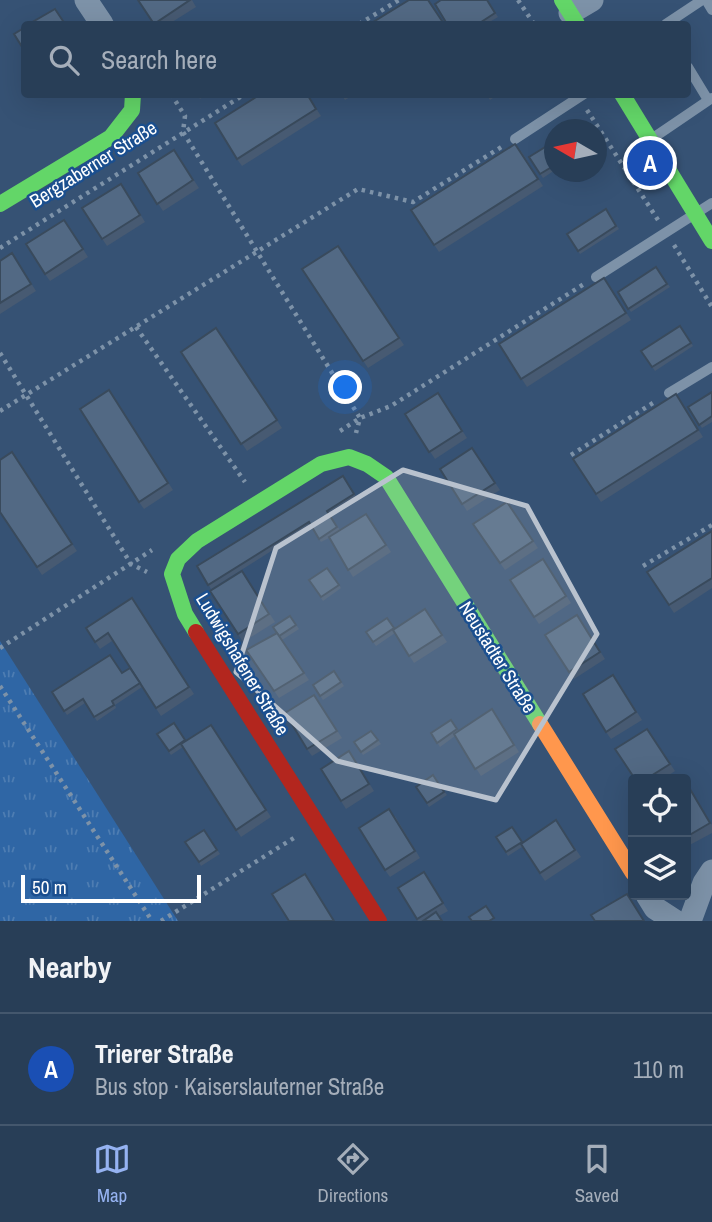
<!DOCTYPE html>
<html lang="en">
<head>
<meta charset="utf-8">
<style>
  body { margin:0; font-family:"Archivo Narrow",sans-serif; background:#344961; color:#f1f3f6 }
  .controls { position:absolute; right:21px; bottom:21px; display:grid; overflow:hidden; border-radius:7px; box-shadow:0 7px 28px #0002 }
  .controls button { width:63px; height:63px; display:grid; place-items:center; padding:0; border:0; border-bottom:2px solid #44576d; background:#283e57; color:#f1f3f6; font:35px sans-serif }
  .compass { position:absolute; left:544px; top:119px; width:63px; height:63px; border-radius:50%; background:#283e57; box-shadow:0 7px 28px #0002; rotate:279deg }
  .scale { position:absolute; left:21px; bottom:18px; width:180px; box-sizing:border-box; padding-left:7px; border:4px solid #fff; border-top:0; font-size:19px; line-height:24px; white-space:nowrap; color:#fff; -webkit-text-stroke:5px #1b4f8f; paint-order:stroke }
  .you { position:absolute; left:346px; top:388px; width:24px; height:24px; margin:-18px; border:5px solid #fff; border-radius:50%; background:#1a73e8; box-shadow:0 0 0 10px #1a73e833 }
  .badge { display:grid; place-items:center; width:46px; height:46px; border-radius:50%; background:#95b2f1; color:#fff; font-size:23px; font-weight:700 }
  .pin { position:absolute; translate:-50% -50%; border:4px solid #fff; box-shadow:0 2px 7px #0006 }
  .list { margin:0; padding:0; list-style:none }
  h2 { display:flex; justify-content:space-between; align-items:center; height:91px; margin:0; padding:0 28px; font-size:30px }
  h2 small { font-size:23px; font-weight:400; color:#a5aeba }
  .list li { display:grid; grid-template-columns:46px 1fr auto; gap:21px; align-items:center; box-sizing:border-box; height:112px; padding:0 28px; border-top:2px solid #44576d }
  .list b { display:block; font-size:26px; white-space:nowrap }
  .list p { margin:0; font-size:23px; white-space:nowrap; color:#a5aeba }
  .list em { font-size:23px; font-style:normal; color:#a5aeba }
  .icon { flex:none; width:38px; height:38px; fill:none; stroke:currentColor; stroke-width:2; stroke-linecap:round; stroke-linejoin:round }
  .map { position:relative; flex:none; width:712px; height:921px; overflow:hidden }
  .search { position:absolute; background:#283e57; box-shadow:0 7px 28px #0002; left:21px; right:21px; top:21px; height:77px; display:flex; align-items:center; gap:18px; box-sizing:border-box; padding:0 24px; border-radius:7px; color:#a5aeba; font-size:26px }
  .sheet { height:203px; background:#283e57 }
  nav { display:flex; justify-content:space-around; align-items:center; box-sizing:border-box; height:98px; border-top:2px solid #44576d; background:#283e57; font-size:19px; color:#a5aeba }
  nav a { display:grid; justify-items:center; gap:4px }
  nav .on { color:#95b2f1 }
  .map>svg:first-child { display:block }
  .park { fill:url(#park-tufts) }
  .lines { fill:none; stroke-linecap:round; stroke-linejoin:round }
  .path { stroke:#7d92a8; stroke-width:4.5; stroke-dasharray:3.5 5; stroke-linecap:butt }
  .lane { stroke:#7d92a8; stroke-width:10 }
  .street { stroke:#7d92a8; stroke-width:23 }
  .fast { stroke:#63d668; stroke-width:16 }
  .slow { stroke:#ff974d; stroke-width:16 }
  .jam { stroke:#b3261e; stroke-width:16 }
  .wall { fill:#475a72 }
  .building { fill:#526984; stroke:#394a5c; stroke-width:2 }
  .marked { fill:#b9c2ce; fill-opacity:0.2; stroke:#b9c2ce; stroke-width:5; stroke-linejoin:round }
  .labels { text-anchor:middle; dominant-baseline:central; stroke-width:5; stroke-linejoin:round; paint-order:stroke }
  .street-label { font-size:19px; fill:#fff; stroke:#1b4f8f }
</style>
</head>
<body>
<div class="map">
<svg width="712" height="921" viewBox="0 0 712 921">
  <defs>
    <pattern id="park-tufts" width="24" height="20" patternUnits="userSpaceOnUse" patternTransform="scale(1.75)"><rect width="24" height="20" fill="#2f66a5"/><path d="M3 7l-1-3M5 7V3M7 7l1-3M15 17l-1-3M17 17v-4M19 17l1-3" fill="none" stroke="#4e7db2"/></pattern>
  </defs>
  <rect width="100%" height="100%" fill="#365274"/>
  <path class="park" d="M0,641L178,921H0Z"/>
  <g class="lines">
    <g class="path">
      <path d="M518,0L534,24"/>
      <path d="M359,24L399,0"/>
      <path d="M171,94L185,116L183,132L360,418L356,433"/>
      <path d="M587,110L658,220"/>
      <path d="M674,245L712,307"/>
      <path d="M0,248L245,94"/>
      <path d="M136,327L245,482"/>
      <path d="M0,353L131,564L147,572"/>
      <path d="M0,411L358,189L413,202L503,146"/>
      <path d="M340,431L360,418L391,406L584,284"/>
      <path d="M571,455L656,401"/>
      <path d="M643,566L712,525"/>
      <path d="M0,648L152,550"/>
      <path d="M0,686L152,921"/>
      <path d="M161,921L297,836"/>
    </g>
    <g class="lane">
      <path d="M706,0L712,10"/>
      <path d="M666,24L702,0"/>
      <path d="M688,67L708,100"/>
      <path d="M653,138L712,98"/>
      <path d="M515,139L584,94"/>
      <path d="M596,277L712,203"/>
      <path d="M669,393L712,367"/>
    </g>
    <g class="street">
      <path d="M86,0L102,24"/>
      <path d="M570,13L592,0"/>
      <path d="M647,895L655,908L675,921"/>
      <path d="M690,921L704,883L712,871"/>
    </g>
    <g class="fast">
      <path d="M562,0L577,24"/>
      <path d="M622,94L712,241"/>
      <path d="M0,204L111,137L132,110L133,94"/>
      <path d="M196,632L185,614L172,574L178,559L197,541L321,464L349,457L367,464L386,477L540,724"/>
    </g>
    <path class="slow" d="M540,724L633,873"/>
    <path class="jam" d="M196,632L379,921"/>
  </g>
  <g class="wall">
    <path d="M138,0H192L196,7L169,24H154Z"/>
    <path d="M487,0L498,17L486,24H447Z"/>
    <path d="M197,94H208L200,99Z"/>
    <path d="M307,94L321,116L242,166L237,159Z"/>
    <path d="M341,94H355L345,100Z"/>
    <path d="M486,94H499L490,100Z"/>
    <path d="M555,141V170L543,178L529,157Z"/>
    <path d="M174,150L199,188L163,211L138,173Z"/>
    <path d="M521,151L543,186L439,252L411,210Z"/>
    <path d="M126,191L145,222L107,246L82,208Z"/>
    <path d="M606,209L619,229L580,254L567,234Z"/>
    <path d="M69,227L88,257L50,281L45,274Z"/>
    <path d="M338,246L404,345L368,368L302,269Z"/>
    <path d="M12,253L36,291L0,314V261Z"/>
    <path d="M656,267L670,287L631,312L618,292Z"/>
    <path d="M609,285L631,320L527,387L499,344Z"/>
    <path d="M680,326L693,346L655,371L641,351Z"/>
    <path d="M216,328L282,428L247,451L181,352Z"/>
    <path d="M109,390L173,490L144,509L139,502Z"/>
    <path d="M712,392V422L702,428L688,407Z"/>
    <path d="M438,393L467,438L435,459L405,414Z"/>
    <path d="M676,394L703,437L601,502L573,459Z"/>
    <path d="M472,448L500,490L467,511L440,469Z"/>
    <path d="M12,452L77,551L42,575L0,512Z"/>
    <path d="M343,476L357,498L330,515L340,530L371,521L391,552L353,577L329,538L321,542L311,526L211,589L197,566Z"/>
    <path d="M507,502L538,548L505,570L500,563Z"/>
    <path d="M712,531V588L674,613L647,572Z"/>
    <path d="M543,559L571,603L539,624L510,580Z"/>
    <path d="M327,568L341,588L323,601L309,580Z"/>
    <path d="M242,571L275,622L243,642L210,591Z"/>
    <path d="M132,598L194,694L161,716L142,687L115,705L116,708L97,721L85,703L67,715L52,692L123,673L130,668L112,641L100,649L86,628Z"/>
    <path d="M425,609L447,642L414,663L395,633L376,646L366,632L387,618L394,629Z"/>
    <path d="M577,615L605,659L574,679L569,672Z"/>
    <path d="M290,616L299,629L282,640L273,627Z"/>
    <path d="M277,633L309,680L279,698L246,650Z"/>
    <path d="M334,671L344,686L323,700L313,685Z"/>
    <path d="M618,682L642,720L611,739L606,732Z"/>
    <path d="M314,695L342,738L312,756L307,749Z"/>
    <path d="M492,709L519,752L481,776L455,736L440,747L431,733L451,720L458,731Z"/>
    <path d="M211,725L271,817L241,837L183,747L171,755L157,734L186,741Z"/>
    <path d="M647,729L675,771L663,779H635Z"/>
    <path d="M371,731L381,744L363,755L354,742Z"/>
    <path d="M354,759L374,791L346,809L341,801Z"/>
    <path d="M433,775L447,795L429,807L416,787Z"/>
    <path d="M687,784L712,825V833L686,847Z"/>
    <path d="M395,816L420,858L390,877L385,870Z"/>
    <path d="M556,820L581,857L545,881L522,847L508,856L496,837L512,827L522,843Z"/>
    <path d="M204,830L220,854L201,866L199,862Z"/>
    <path d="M424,872L448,911L439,916L442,921H418L398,888Z"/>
  </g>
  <g class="building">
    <path d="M138,0H190L154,24Z"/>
    <path d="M409,0H428L444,24H370Z"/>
    <path d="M441,0H487L495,13L478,24H447L435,4Z"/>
    <path d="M55,9L65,24H29Z"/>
    <path d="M24,28V50L14,34Z"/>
    <path d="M261,94H307L316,109L237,159L215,123Z"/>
    <path d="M555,141V165L540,174L529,157Z"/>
    <path d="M515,144L538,179L434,245L411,210Z"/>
    <path d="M174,150L193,180L157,204L138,173Z"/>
    <path d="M121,184L140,215L102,239L82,208Z"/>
    <path d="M606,209L616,226L578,251L567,234Z"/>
    <path d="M64,220L83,249L45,274L26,244Z"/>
    <path d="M338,246L399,338L363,361L302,269Z"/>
    <path d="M12,253L31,284L0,303V261Z"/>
    <path d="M656,267L667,284L628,309L618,292Z"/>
    <path d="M604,278L626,313L521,379L499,344Z"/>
    <path d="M680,326L691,343L652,367L641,351Z"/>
    <path d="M216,328L277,420L241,444L181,352Z"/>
    <path d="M109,390L168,483L139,502L80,409Z"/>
    <path d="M712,392V416L699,425L688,407Z"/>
    <path d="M438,393L462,431L429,452L405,414Z"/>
    <path d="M676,394L698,430L596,494L573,459Z"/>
    <path d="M472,448L495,483L462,504L440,469Z"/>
    <path d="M12,452L72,544L37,567L0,512V460Z"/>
    <path d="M343,476L354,494L327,511L337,527L319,539L309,522L208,585L197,566Z"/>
    <path d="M507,502L533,541L500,563L473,524Z"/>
    <path d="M366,514L386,545L348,570L329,537Z"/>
    <path d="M712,531V578L669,605L647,572Z"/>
    <path d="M543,559L566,596L534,617L510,580Z"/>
    <path d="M327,568L339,585L321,597L309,580Z"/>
    <path d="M242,571L269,614L238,634L210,591Z"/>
    <path d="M132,598L189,687L156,708L108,633L95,642L86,628Z"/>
    <path d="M425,609L442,635L409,656L393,630Z"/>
    <path d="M577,615L600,652L569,672L545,635Z"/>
    <path d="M290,616L296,625L279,636L273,627Z"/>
    <path d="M387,618L394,628L373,642L366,632Z"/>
    <path d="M277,633L304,673L274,691L246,650Z"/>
    <path d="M110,655L122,673L130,668L140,683L112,701L114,705L94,717L83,699L64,711L52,692Z"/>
    <path d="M334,671L341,682L320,696L313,685Z"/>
    <path d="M613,675L636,712L606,732L583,694Z"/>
    <path d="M314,695L337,731L307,749L285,713Z"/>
    <path d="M492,709L514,745L475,769L454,734Z"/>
    <path d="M451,720L457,729L437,743L431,733Z"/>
    <path d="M174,723L185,740L169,751L157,734Z"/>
    <path d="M211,725L266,810L236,830L181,744Z"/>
    <path d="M647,729L670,764L646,779H635L615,749Z"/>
    <path d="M371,731L378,740L361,752L354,742Z"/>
    <path d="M349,751L369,784L341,801L321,769Z"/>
    <path d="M433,775L444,792L427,803L416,787Z"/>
    <path d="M687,784L710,823L686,837V785Z"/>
    <path d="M389,809L415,851L385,870L359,828Z"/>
    <path d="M556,820L575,850L540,873L521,844Z"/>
    <path d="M512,827L522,842L506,852L496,837Z"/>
    <path d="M204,830L217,850L199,862L185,842Z"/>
    <path d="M424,872L443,903L417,919L398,888Z"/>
    <path d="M305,874L334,921H289L272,894Z"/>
    <path d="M627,894L644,921H595L591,915Z"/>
    <path d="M486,906L494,918L489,921H472L469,917Z"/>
    <path d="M436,912L442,921H423Z"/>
  </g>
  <path class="marked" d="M403,470L527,506L597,634L496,800L337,761L236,672L276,548Z"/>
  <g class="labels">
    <g class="street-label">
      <text transform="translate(93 164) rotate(-32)">Bergzaberner Straße</text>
      <text transform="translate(498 657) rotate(58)">Neustadter Straße</text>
      <text transform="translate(243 664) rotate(59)">Ludwigshafener Straße</text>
    </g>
  </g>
</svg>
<div class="controls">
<button><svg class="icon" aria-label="locate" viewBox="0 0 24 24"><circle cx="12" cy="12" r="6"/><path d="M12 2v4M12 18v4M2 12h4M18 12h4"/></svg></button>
<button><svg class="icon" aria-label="layers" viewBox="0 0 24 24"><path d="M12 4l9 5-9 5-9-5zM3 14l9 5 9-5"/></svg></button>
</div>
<svg class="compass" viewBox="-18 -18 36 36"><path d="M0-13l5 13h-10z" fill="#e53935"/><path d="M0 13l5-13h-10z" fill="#a5aeba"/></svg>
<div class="scale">50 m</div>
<div class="you"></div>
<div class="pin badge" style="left:650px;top:163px;background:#1a4fb4">A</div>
<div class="search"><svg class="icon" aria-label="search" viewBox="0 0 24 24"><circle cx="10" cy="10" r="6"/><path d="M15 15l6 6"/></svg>Search here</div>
</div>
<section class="sheet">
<h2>Nearby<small></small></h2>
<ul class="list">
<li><span class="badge" style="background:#1a4fb4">A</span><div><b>Trierer Straße</b><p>Bus stop · Kaiserslauterner Straße</p></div><em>110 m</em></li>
</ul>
</section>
<nav>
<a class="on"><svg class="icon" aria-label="map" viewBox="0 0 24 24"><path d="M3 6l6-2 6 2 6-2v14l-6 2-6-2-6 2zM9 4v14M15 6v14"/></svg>Map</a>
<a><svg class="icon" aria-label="directions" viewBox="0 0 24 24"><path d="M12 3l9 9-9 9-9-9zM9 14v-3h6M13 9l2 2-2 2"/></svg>Directions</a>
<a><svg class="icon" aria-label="saved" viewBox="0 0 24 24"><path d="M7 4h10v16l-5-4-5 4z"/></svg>Saved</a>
</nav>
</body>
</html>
